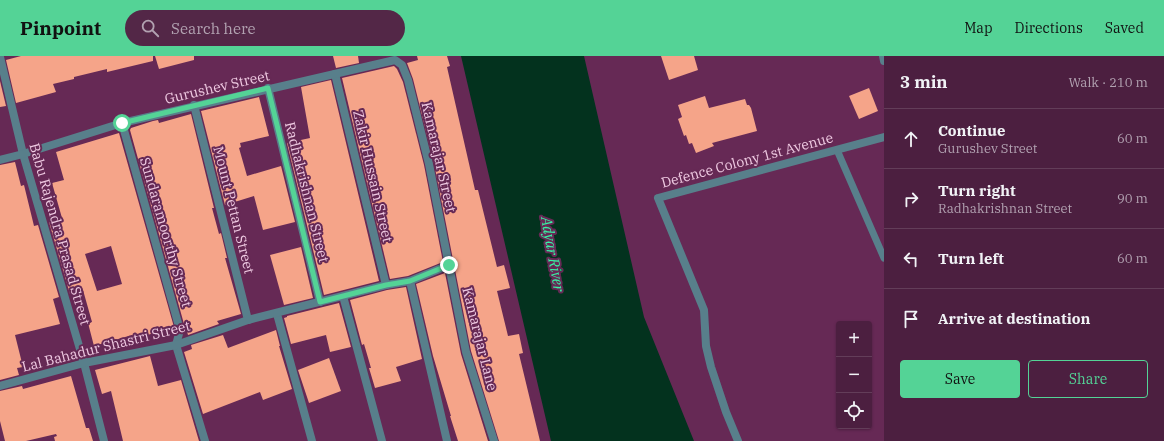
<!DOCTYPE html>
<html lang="en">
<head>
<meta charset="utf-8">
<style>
  body { margin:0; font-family:"IBM Plex Serif",serif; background:#532747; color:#f1f3f6 }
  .controls { position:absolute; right:12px; bottom:12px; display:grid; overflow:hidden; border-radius:4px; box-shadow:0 1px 3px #0004 }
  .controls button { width:36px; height:36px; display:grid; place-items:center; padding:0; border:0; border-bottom:1px solid #633d59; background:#4c1f40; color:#f1f3f6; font:20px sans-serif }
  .stop { position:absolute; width:12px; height:12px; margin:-9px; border:3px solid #54d396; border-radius:50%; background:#fff }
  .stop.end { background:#54d396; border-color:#fff; box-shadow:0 1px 4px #0008 }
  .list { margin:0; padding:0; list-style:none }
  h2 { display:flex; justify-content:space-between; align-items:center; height:52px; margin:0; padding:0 16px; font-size:17px }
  h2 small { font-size:13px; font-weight:400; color:#b2a2b1 }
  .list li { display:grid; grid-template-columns:26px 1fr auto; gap:12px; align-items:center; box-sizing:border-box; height:60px; padding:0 16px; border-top:1px solid #633d59 }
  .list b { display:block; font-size:15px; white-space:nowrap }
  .list p { margin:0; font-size:13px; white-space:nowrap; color:#b2a2b1 }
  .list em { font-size:13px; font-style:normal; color:#b2a2b1 }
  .actions { display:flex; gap:8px; padding:12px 16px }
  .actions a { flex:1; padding:9px 0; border:1px solid #54d396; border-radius:4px; text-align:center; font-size:14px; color:#54d396 }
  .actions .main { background:#54d396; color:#111 }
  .icon { flex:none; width:22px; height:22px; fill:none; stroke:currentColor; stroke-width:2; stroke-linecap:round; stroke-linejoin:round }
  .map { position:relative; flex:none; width:884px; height:385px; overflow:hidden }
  header { display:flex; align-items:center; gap:24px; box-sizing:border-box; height:56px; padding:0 20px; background:#54d396; color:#111 }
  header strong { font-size:19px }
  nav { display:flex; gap:22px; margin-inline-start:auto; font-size:14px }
  .search { width:280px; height:36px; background:#532747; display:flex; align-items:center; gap:10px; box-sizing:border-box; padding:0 14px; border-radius:22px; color:#b2a2b1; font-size:15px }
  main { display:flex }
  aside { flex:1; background:#4c1f40 }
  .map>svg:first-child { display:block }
  .water { fill:#03321e }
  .building { fill:#f5a489; fill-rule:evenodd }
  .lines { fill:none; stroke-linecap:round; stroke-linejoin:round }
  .service { stroke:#587f8b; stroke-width:7 }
  .minor { stroke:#587f8b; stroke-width:8 }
  .route { stroke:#54d396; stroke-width:5 }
  .labels { text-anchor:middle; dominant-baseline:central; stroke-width:4; stroke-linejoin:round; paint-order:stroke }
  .street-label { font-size:14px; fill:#efcae2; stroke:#662955 }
  .water-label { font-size:15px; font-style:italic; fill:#37f4a4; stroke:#662955 }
</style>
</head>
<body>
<header>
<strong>Pinpoint</strong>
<div class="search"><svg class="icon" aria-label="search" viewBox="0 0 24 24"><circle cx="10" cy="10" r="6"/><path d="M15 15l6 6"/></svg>Search here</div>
<nav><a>Map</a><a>Directions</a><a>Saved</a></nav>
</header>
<main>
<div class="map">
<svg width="884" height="385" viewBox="0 0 884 385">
  <rect width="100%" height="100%" fill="#662955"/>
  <path class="water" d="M461,0H584L644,261L694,385H551Z"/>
  <g class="building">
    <path d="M21,0H153V5L107,16V13L74,21V23L53,28L56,36L16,47L6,4Z"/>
    <path d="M155,0H194V4L159,13Z"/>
    <path d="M333,0H358L359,7L336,12Z"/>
    <path d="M417,0H447L450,10L447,11L475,134H478L497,211L504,209L510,232L497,235L508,280L519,278L523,297L519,298L540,385H499L471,295L434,107L413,23L407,7L418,4Z"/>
    <path d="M661,0H694L698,14L669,24Z"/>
    <path d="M394,10L397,13L403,26L424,109L443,206L408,220L390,223L342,22Z"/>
    <path d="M331,24L379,225L324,239L287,87L310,82L301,31Z"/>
    <path d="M0,25L6,50L0,51Z"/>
    <path d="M869,32L878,55L859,63L849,40Z"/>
    <path d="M705,40L709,52L745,43L747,49H749L751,52L757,75L712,87L714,90L696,97L692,87L689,88L686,79L684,80L678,63L682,61L678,49Z"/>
    <path d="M259,41L269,80L240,87L241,91L239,92L247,120L281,110L295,166L263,174L254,140L225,149L201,55Z"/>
    <path d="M191,58L214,152H212L219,178L221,177L227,202H225L241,258L217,265L219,268L188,279L185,268H184L130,74L131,72L153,65L158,64L159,67Z"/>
    <path d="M119,77L174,271L134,283L132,279L94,290L88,267L92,266L83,234L70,238L49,166L62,162L52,127L64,124L56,96ZM111,190L122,228L97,235L85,198Z"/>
    <path d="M15,106L21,130L24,129L34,170L38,169L59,241L53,243L60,268L15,279L23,311L17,312L19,319L0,324V109Z"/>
    <path d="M301,191L313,242L284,249L270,199Z"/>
    <path d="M445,217L461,298L488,385H458L450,360H451L433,300L416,228Z"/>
    <path d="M406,231L422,303L396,311L401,325L375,332L369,312H371L364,288L362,289L350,244L387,234Z"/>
    <path d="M339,247L351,291L330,296L326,279L291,288L284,262L287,261V260Z"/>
    <path d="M276,274L280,290H279L292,333L263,344L260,336L203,358L184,296L192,293L191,289L223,279L228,292Z"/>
    <path d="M150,300L158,330L181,324L199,385H123L111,335L102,338L95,314Z"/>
    <path d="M329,302L341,335L309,347L298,314Z"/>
    <path d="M71,320L86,372H89L93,385H55L54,381L57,380L56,378L26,385H5L0,365V335L22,330L23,333Z"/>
  </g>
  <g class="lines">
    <path class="service" d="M837,94L884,202"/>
    <g class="minor">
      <path d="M883,0L884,5"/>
      <path d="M0,1L23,98L84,307L104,385"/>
      <path d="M335,18L386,229"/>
      <path d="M268,32L320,246"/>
      <path d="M194,49L248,264"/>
      <path d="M122,67L180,274L176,289L205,385"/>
      <path d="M0,104L23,98L122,67L395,4L402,9L408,24L429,108L466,296L494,385"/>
      <path d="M410,225L447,385"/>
      <path d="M343,240L382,385"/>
      <path d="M277,258L312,385"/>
      <path d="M0,330L84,307L176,289L248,264L386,229L410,225L449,209"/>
      <path d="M738,385L726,356L711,311L706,290L704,254L658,142L884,81"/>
    </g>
  </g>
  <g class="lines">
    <path class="route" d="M122,67L268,32L320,246L386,229L410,225L449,209"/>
  </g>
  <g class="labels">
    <g class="street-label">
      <text transform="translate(217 31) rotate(-13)">Gurushev Street</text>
      <text transform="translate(439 101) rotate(77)">Kamarajar Street</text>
      <text transform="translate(747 104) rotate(-15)">Defence Colony 1st Avenue</text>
      <text transform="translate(373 120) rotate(77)">Zakir Hussain Street</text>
      <text transform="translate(307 136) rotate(76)">Radhakrishnan Street</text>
      <text transform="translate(234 154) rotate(76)">Mount Pettan Street</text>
      <text transform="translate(166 176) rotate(74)">Sundaramoorthy Street</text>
      <text transform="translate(60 178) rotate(74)">Babu Rajendra Prasad Street</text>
      <text transform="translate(480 283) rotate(76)">Kamarajar Lane</text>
      <text transform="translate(106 290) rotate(-14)">Lal Bahadur Shastri Street</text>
    </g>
    <g class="water-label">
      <text transform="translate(553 198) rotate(80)">Adyar River</text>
    </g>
  </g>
</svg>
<div class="controls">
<button>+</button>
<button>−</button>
<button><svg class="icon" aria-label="locate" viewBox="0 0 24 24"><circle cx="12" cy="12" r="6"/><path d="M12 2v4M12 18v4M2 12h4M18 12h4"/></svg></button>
</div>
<div class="stop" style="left:122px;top:67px"></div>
<div class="stop end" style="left:449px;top:209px"></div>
</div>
<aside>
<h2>3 min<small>Walk · 210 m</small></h2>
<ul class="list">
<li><svg class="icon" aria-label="ahead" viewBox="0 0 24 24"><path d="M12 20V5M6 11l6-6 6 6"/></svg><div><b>Continue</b><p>Gurushev Street</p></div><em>60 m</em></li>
<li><svg class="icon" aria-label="right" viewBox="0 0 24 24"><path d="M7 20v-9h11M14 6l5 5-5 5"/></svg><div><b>Turn right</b><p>Radhakrishnan Street</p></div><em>90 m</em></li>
<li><svg class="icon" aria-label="left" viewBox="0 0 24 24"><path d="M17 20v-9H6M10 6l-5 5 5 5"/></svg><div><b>Turn left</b></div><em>60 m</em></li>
<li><svg class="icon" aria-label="arrive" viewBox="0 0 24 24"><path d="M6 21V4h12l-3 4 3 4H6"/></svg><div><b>Arrive at destination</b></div></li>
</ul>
<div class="actions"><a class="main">Save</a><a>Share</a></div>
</aside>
</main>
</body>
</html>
